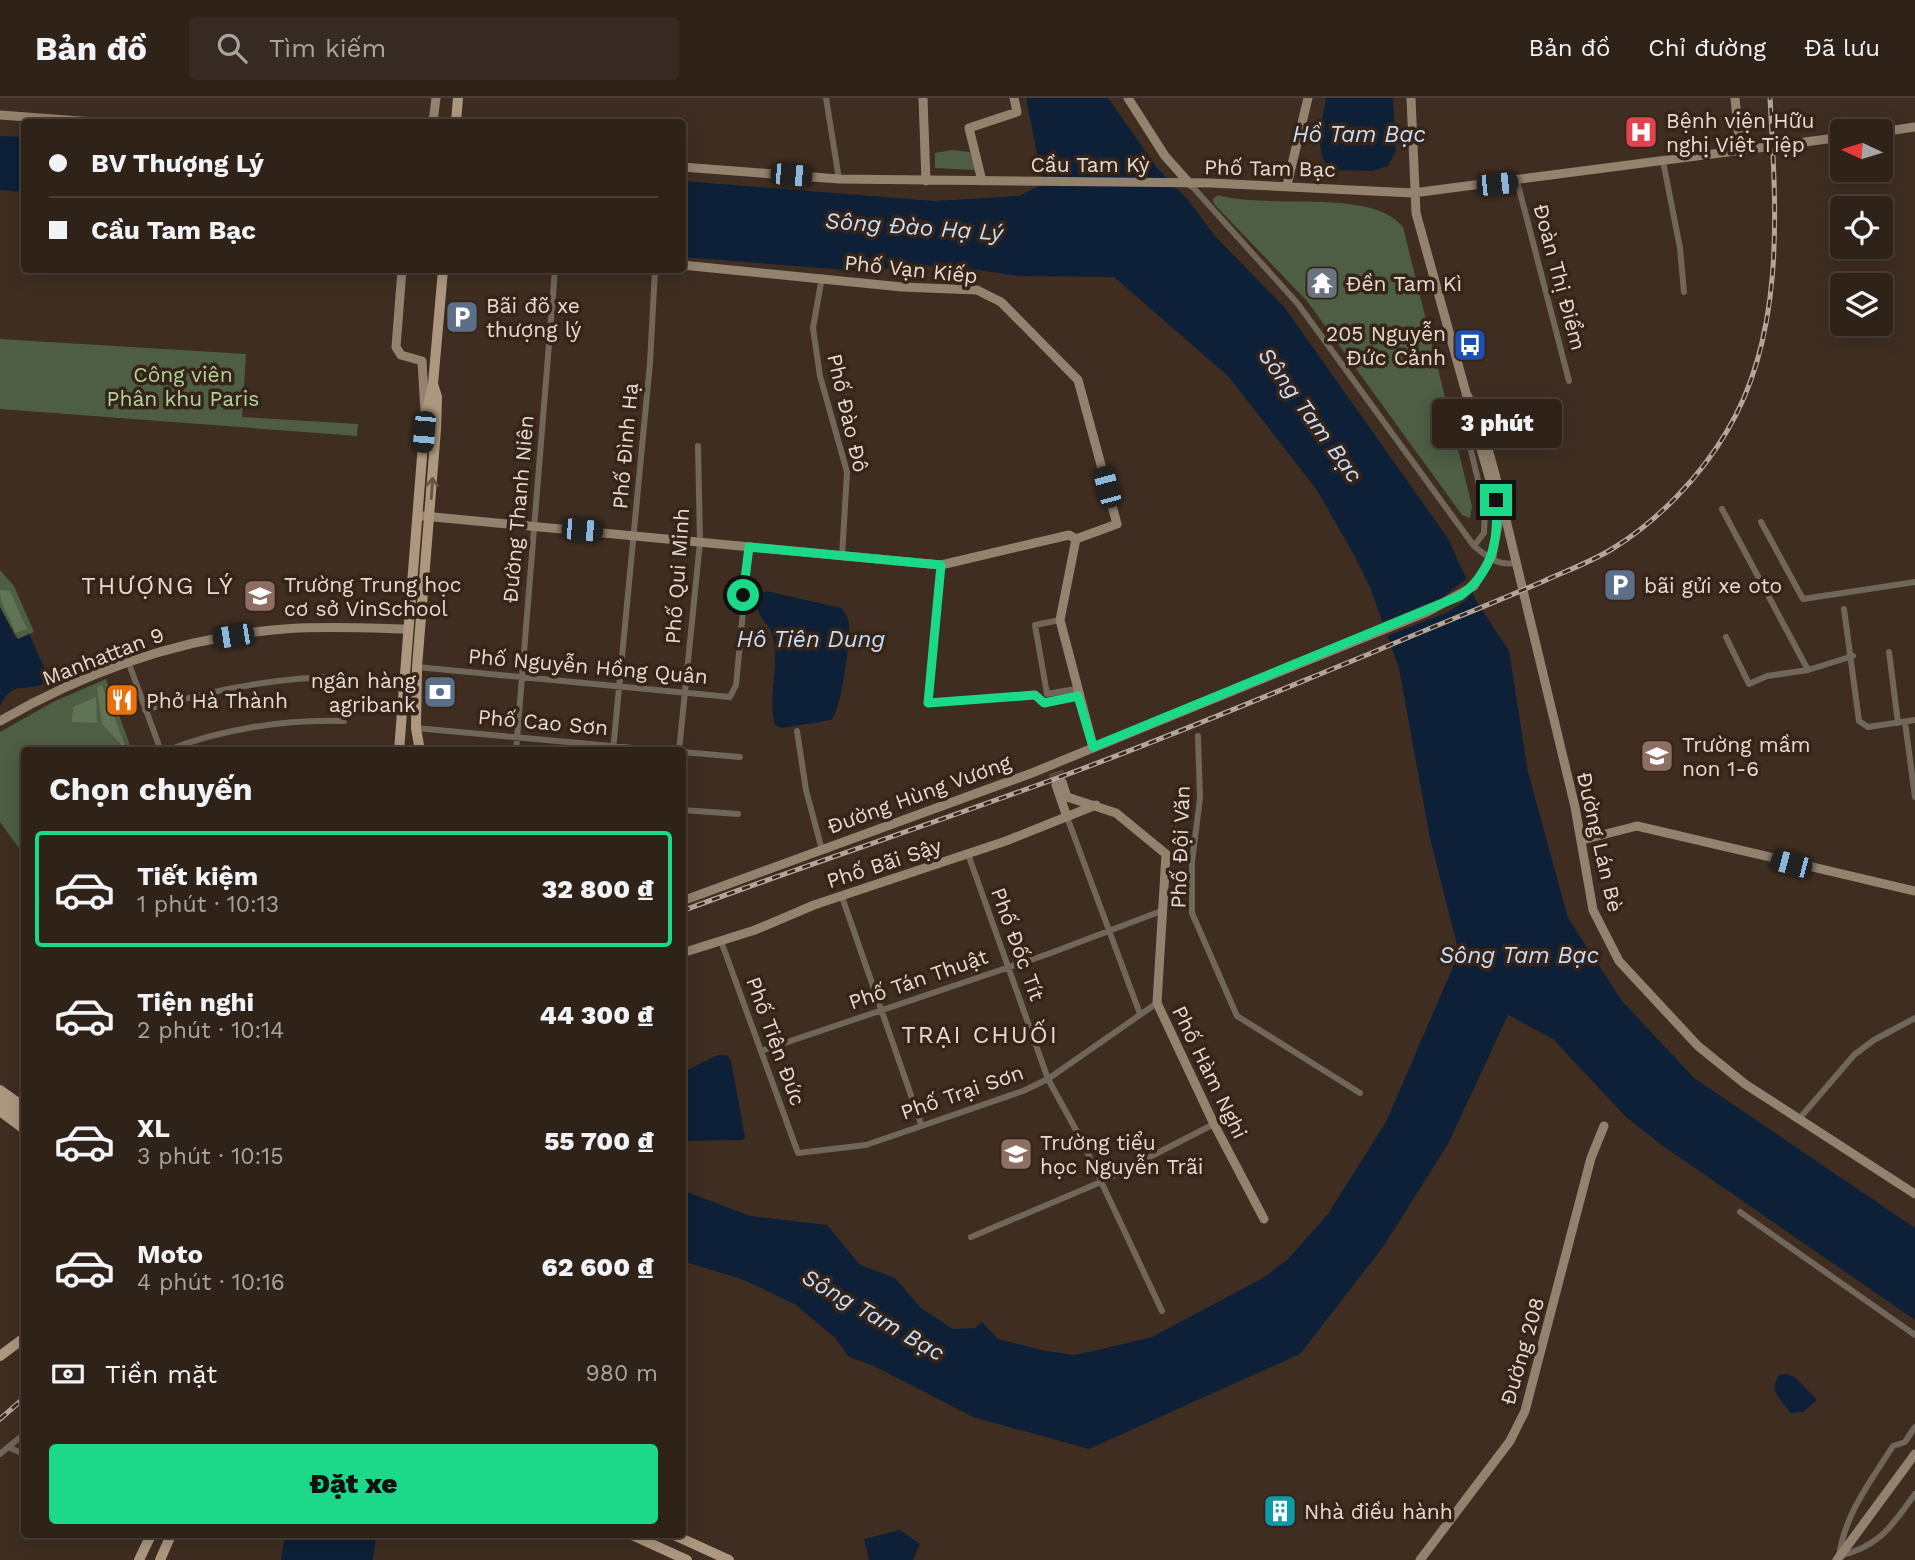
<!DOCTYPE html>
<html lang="vi">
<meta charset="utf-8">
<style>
body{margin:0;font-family:"Work Sans",sans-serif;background:#372a22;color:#f1f3f6;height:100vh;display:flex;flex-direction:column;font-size:26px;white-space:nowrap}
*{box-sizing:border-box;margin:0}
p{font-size:23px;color:#a7a4a2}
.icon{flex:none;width:38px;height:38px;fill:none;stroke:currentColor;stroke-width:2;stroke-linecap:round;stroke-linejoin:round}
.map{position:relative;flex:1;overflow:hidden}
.drawer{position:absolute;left:21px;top:649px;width:665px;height:791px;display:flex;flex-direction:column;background:#2f2219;border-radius:7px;box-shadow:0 4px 18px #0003,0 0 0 2px #4a3f38}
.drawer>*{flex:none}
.top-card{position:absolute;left:21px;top:21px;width:665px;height:154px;border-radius:7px;box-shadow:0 4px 18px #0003,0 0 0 2px #4a3f38;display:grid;align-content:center;height:154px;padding:0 28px;background:#2f2219}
.needle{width:46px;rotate:274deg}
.controls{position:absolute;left:1830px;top:21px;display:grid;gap:14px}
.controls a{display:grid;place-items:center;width:63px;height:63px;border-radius:7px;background:#2f2219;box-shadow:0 4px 18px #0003,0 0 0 2px #4a3f38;font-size:35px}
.end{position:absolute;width:32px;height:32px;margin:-16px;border:9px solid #1bd988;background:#111;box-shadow:0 0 0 4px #111}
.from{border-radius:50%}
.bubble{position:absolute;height:49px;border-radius:7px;background:#2f2219;box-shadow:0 4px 18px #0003,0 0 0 2px #4a3f38;font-size:23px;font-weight:800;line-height:49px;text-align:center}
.car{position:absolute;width:21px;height:42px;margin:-21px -10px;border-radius:9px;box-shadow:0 0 5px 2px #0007;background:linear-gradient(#222 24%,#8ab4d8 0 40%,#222 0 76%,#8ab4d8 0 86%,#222 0)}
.top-card b{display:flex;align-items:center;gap:24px;height:66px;font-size:26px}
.top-card b+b{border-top:2px solid #4a3f38}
.top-card i{width:18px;height:18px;background:#f1f3f6}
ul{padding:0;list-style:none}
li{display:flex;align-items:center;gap:21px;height:116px;margin:0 14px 10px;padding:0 14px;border:4px solid transparent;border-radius:7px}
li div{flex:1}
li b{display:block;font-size:26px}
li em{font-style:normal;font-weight:800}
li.on{border-color:#1bd988}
li>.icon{width:63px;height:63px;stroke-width:1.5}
h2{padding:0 28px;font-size:32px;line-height:84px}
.pay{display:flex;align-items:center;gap:18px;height:77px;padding:0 28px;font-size:26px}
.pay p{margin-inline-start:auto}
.primary-button{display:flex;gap:14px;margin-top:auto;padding:14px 28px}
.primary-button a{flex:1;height:80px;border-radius:7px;background:#1bd988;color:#111;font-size:28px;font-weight:800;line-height:80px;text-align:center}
header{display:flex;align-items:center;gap:42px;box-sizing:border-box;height:98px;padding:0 35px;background:#2f2219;border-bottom:2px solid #4a3f38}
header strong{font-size:33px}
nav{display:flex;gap:38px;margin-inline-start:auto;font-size:24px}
.search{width:490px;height:63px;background:#372a22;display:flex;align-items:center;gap:18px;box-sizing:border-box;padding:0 24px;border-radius:7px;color:#a7a4a2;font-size:26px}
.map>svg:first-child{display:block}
</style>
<header>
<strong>Bản đồ</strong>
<div class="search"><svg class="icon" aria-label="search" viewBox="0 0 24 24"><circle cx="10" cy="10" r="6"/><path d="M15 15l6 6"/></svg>Tìm kiếm</div>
<nav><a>Bản đồ</a><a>Chỉ đường</a><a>Đã lưu</a></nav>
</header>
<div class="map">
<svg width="1915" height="1462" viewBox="0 0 1915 1462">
<rect width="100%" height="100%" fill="#3f2d21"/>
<!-- green -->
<path fill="#4d5e44" d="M 951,52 L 970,54 L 975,72 L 935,70 L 935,55 Z
M 1218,97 C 1269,112 1371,89 1403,129 L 1472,408 L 1470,420 L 1462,417 L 1307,203 L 1214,106 L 1213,101 Z
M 0,241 L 246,256 L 242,319 L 358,326 L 357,338 L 0,311 Z
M 0,472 L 14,488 L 34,534 L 18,541 L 0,509 Z
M 106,581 L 132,653 L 24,653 L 24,757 L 0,724 L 0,634 L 53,604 Z"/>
<!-- forest -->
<path fill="#607355" d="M 0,492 L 10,493 L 27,531 L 15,535 C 11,518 0,509 0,492 Z
M 102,587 L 127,653 L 102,626 L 97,589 Z
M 96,599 L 97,625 L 72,624 L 73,609 Z"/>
<!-- water -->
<path fill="#0d2037" d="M 1026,0 L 1108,0 L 1157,70 L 1188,102 L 1215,138 L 1285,210 L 1449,442 L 1475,501 L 1509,553 L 1528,674 L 1568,820 L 1622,903 L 1694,980 L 1915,1130 L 1915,1222 L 1663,1048 L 1626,1019 L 1553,941 L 1508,917 L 1448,1046 L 1383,1149 L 1300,1256 L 1089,1351 L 973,1319 L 872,1267 L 849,1259 L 835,1240 L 796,1207 L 744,1182 L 683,1163 L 682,1092 L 750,1118 L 827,1127 L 860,1167 L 895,1180 L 921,1210 L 953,1231 L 975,1230 L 982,1224 L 998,1241 L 1046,1253 L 1074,1257 L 1106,1250 L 1152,1239 L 1263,1180 L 1288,1161 L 1328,1116 L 1386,1024 L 1459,855 L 1430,740 L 1399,570 L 1370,489 L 1354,457 L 1317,392 L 1229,279 L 1114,179 L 1018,178 L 959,169 L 905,167 L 870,174 L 683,159 L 683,83 L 934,103 L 1019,98 L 1043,86 Z
M 1326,0 L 1393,0 L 1396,53 L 1388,68 L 1372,73 L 1331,72 C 1312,56 1323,21 1326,0 Z
M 0,38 L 24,39 L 24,94 L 0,92 Z
M 766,493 L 841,510 C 845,515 848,519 849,525 C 851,540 841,614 831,622 L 782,630 L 775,627 C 767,599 780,567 773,539 C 768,519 752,522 760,496 Z
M 0,509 L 15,539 L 18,541 L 29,536 L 48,578 L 46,585 C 24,595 13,581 0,608 Z
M 718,957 L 727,957 L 731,963 L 745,1039 L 742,1042 L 683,1043 L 683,974 Z
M 1787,1276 L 1796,1280 L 1817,1302 L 1803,1314 L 1790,1315 C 1781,1300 1768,1295 1779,1277 Z
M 900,1432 L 920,1446 L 913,1462 L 869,1462 L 864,1441 Z
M 285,1437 L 376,1437 L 373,1462 L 281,1462 Z"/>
<!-- pier -->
<path fill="#3f2d21" d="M 1469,479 L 1475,492 L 1465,503 L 1448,514 L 1385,539 L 1380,525 L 1443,499 Z"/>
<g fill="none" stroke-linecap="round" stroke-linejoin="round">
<!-- secondary-tunnel -->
<path stroke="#58473c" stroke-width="9" stroke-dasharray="9 4.5" stroke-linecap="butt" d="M 1059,673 L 1062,684
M 1053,675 L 1056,687"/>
<!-- street -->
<path stroke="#706659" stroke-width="6" d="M 826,0 L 839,81
M 1663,63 L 1680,150 L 1684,194
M 1517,83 L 1569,283
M 1190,86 L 1298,206 L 1474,448 C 1487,459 1498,468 1515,465
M 822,179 L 813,230 L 820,278 L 847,374 L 842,459
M 1466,299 L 1464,323 L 1485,412 L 1484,435 L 1474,448
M 1722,411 L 1808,572
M 1761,424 L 1803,501 L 1915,484
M 941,467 L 928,605 L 1035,597 L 1044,605 L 1078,598
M 1844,511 L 1859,623 L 1868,629 L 1915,622
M 1060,522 L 1035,527 L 1047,596 L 1076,591
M 1726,539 L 1749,586 L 1767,578 L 1808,572 L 1853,558
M 1889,554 L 1898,625
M 128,563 L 161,653
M 417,569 L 730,599 L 736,587 L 749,449
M 145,612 C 211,592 278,578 347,579
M 1905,624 L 1915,699
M 416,630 L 666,653
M 797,633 L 806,692 L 822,752
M 1198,638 L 1200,700 L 1192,764 L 1192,815 L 1237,918 L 1360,995
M 166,653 C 220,631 286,621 344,623
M 516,653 L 555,172
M 613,653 L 650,265 L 655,172
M 679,653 L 700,444 L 698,348
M 682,654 L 740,659
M 682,712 L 738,716
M 1067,719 L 1140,916
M 968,756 L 1048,981 L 1082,1043 L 1162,1213
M 842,799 L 921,1026
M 721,843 L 798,1055 L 866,1047 L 1023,993 L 1048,981 L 1157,905
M 761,953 L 1048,856 L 1164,812
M 1799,1021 L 1854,957 L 1874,942 L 1915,920
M 1740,1114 L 1915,1237
M 971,1139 L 1101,1084 L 1214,1026
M 1915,1329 L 1905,1344 L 1893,1348 C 1870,1384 1845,1416 1839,1458 C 1879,1449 1892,1428 1915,1396
M 8,1349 L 24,1356
M 0,1356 L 24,1336"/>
<!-- secondary -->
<path stroke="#93826e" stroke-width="9" d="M 923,0 L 926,83
M 1128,0 L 1165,58 L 1190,86
M 1411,0 L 1416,115 L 1468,302
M 1735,0 L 1740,52
M 0,17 L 94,24
M 433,24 L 436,0
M 1881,34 L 1915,29
M 682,69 L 839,81 L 1211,85 L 1413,95 L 1843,39
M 982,83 L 969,30 L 1017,14 L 1014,0
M 1287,87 L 1308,0
M 682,167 L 902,189 L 977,192 L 1001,204 L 1078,282 L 1117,426 L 1076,441 L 1060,522 L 1093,648
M 402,172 L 396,249 L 401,257 L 422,263 L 425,314
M 1467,297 L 1482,329 L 1496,380 L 1575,709 L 1593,812 L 1619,863 L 1698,948 L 1745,986 L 1915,1096
M 423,418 L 941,467 L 1069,437 L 1076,441
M 0,623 C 87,573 183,539 284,531 C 325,528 366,530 407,531
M 1062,684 L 1067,699 L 1116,715 L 1166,756 L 1157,905 L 1214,1026 L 1264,1121
M 1056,687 L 1067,719
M 1582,742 L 1637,728 L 1915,793
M 682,803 L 1032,675 L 1166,620
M 682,855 L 755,832 L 814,807 L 1006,743 L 1096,707
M 1420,1462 L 1510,1343 L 1525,1313 L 1591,1060 L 1604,1028
M 1837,1462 L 1915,1356"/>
<!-- primary -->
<path stroke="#ad987f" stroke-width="10" d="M 456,24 L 458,0
M 399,653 L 425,320 L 433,287
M 420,653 L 416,630 L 417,569 L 436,331 L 437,299 L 433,286 L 443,172
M 0,992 L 24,1009
M 0,1002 L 24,1019
M 0,1013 L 24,1031
M 0,1258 L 24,1240
M 632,1437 L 687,1462
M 674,1437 L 729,1462
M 139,1462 L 151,1437
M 160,1462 L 171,1437"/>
<defs>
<path id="rail" d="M 682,813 C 808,766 935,725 1060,679 C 1164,641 1266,598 1369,556 C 1427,531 1486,508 1544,483 C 1566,473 1591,464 1612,451 C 1658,423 1700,379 1727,333 C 1786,235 1776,109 1770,0
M 0,1321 L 24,1300"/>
</defs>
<!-- rail casing -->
<use href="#rail" stroke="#b3a59c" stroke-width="5"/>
<!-- rail -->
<use href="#rail" stroke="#352417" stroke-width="2.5" stroke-dasharray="8" stroke-linecap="butt"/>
<!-- secondary-bridge -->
<path stroke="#93826e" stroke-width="9" d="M 1166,620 L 1427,514 L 1474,488 L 1492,458 L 1498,426 L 1496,403 L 1475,330"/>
</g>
<!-- one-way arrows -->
<defs><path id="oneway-shaft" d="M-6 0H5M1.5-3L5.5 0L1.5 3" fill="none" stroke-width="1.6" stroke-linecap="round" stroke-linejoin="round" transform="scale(1.75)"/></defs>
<use stroke="#655241" href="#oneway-shaft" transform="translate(432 390) rotate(-86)"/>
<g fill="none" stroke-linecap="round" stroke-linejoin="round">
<!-- route -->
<path stroke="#1bd988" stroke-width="9" d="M 743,497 L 749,449 L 941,467 L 928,605 L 1035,597 L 1044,605 L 1078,598 L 1093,649 L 1460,498 C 1493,474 1499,441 1496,402"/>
</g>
<!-- icons -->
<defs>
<symbol id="hospital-square" viewBox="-11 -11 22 22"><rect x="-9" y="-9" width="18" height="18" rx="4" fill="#e0444e" stroke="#352417"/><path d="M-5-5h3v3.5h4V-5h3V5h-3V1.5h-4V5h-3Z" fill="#fff"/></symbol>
<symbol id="temple-square" viewBox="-11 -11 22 22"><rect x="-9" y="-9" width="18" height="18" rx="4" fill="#6b7280" stroke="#352417"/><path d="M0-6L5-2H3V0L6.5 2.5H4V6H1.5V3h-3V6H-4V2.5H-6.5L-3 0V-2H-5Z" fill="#fff"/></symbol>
<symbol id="parking-square" viewBox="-11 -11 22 22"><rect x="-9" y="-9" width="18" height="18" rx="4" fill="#5c6f8a" stroke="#352417"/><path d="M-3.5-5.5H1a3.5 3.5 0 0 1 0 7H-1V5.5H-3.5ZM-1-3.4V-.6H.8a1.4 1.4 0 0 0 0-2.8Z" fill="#fff"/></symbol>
<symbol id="bus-square" viewBox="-11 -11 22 22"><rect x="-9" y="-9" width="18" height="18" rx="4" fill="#1a4fb4" stroke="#352417"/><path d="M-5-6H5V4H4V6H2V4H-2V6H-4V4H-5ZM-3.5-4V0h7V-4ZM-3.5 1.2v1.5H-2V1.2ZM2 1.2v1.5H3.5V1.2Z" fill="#fff"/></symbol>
<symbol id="school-square" viewBox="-11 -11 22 22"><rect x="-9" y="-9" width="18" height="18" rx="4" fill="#8d6e63" stroke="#352417"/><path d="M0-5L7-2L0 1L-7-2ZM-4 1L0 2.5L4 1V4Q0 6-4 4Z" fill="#fff"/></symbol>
<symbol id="bank-square" viewBox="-11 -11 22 22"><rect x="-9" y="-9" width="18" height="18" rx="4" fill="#5c6f8a" stroke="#352417"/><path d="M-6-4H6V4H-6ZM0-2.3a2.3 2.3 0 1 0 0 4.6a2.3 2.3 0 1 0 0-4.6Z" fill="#fff"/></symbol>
<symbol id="restaurant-square" viewBox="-11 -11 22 22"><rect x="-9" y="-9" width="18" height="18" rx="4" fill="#e8710a" stroke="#352417"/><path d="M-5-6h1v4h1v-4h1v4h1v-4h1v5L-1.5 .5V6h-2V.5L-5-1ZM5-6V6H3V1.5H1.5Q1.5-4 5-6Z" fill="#fff"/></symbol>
<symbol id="building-square" viewBox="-11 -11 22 22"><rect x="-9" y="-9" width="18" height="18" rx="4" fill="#0f9aa8" stroke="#352417"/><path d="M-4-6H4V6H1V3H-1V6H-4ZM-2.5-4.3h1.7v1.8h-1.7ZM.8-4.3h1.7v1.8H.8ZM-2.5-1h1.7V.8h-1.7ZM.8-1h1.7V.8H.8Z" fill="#fff"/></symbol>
</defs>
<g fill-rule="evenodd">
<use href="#hospital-square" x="1622" y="15" width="38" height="38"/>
<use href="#temple-square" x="1303" y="166" width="38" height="38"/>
<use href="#parking-square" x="443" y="200" width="38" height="38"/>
<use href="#bus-square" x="1451" y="228" width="38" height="38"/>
<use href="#parking-square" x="1601" y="468" width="38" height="38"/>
<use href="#school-square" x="241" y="479" width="38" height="38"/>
<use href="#bank-square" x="421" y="575" width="38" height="38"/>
<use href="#restaurant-square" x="103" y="583" width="38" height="38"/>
<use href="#school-square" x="1638" y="639" width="38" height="38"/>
<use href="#school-square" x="997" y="1037" width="38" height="38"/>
<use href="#building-square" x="1261" y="1394" width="38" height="38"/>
</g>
<g text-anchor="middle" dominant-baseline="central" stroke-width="7" stroke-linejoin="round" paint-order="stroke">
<!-- poi labels -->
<g font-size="21" fill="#e6dad2" stroke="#352417" text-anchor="start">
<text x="1666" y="22">Bệnh viện Hữu<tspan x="1666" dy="24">nghị Việt Tiệp</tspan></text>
<text x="1346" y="185">Đền Tam Kì</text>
<text x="486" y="207">Bãi đõ xe<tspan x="486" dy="24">thượng lý</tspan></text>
<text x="1446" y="235" text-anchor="end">205 Nguyễn<tspan x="1446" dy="24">Đức Cảnh</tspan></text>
<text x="284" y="486">Trường Trung học<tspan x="284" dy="24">cơ sở VinSchool</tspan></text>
<text x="1644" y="487">bãi gửi xe oto</text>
<text x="416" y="582" text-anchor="end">ngân hàng<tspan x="416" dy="24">agribank</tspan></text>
<text x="146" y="602">Phở Hà Thành</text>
<text x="1682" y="646">Trường mầm<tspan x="1682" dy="24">non 1-6</tspan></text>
<text x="1040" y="1044">Trường tiểu<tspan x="1040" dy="24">học Nguyễn Trãi</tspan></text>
<text x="1304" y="1413">Nhà điều hành</text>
</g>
<!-- street labels -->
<g font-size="21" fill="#e6dad2" stroke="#352417">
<text x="1090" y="66">Cầu Tam Kỳ</text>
<text transform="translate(1270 70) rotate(1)">Phố Tam Bạc</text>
<text transform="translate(911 171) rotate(6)">Phố Vạn Kiếp</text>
<text transform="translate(1560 179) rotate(75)">Đoàn Thị Điểm</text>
<text transform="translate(848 315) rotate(77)">Phố Đào Đô</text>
<text transform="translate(625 348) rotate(-85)">Phố Đình Hạ</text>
<text transform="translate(518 411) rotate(-85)">Đường Thanh Niên</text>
<text transform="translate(677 478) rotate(-86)">Phố Qui Minh</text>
<text transform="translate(103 558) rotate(-21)">Manhattan 9</text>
<text transform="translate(588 568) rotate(5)">Phố Nguyễn Hồng Quân</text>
<text transform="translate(543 624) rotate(5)">Phố Cao Sơn</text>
<text transform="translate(919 696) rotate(-20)">Đường Hùng Vương</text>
<text transform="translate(1600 744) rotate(77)">Đường Lán Bè</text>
<text transform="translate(1180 749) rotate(-88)">Phố Đội Văn</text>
<text transform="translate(884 765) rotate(-18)">Phố Bãi Sậy</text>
<text transform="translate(1018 846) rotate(70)">Phố Đốc Tít</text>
<text transform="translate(918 881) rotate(-19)">Phố Tán Thuật</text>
<text transform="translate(776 943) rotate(70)">Phố Tiên Đức</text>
<text transform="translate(1210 974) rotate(64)">Phố Hàm Nghi</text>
<text transform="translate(962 994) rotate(-19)">Phố Trại Sơn</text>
<text transform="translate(1522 1253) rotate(-74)">Đường 208</text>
</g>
<!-- park labels -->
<g font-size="21" fill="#b1d39d" stroke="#352417">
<text x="183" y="276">Công viên<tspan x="183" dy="24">Phân khu Paris</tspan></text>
</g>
<!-- water labels -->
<g font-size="23" font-style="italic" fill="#c7defd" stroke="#352417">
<text x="1359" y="36">Hồ Tam Bạc</text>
<text transform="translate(914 129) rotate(4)">Sông Đào Hạ Lý</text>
<text transform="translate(1310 317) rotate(54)">Sông Tam Bạc</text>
<text x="811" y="541">Hô Tiên Dung</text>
<text x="1519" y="857">Sông Tam Bạc</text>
<text transform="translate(873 1217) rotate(30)">Sông Tam Bạc</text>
</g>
<!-- quarter labels -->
<g font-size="24" letter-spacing="2" fill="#e6dad2" stroke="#352417">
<text x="158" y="488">THƯỢNG LÝ</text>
<text x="980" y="937">TRẠI CHUỐI</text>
</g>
</g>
</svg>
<div class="controls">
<a><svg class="needle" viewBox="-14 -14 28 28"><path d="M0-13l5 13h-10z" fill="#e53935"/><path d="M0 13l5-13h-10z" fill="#a7a4a2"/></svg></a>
<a><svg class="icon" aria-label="locate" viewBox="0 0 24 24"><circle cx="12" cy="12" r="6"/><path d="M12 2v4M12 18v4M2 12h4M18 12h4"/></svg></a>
<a><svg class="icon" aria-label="layers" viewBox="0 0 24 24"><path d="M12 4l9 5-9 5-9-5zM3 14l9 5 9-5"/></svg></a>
</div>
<i class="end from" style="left:743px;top:497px"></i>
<i class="end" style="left:1496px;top:402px"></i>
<div class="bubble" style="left:1432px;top:301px;width:130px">3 phút</div>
<i class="car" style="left:791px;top:77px;rotate:95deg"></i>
<i class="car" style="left:1497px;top:86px;rotate:84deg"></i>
<i class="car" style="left:424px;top:334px;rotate:185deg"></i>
<i class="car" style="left:1107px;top:389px;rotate:345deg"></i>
<i class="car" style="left:582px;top:432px;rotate:95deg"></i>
<i class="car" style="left:233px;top:538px;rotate:261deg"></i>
<i class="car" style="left:1791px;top:766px;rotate:285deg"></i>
<div class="top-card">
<b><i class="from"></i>BV Thượng Lý</b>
<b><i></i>Cầu Tam Bạc</b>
</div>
<section class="drawer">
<h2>Chọn chuyến</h2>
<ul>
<li class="on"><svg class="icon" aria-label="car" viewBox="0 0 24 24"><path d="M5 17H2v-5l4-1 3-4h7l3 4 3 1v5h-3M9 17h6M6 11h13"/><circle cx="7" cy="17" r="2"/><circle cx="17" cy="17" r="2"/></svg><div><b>Tiết kiệm</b><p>1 phút · 10:13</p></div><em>32 800 ₫</em></li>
<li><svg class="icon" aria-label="car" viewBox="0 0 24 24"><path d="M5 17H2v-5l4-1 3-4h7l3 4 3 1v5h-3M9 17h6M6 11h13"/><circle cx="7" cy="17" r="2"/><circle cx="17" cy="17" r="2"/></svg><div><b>Tiện nghi</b><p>2 phút · 10:14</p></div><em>44 300 ₫</em></li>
<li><svg class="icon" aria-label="car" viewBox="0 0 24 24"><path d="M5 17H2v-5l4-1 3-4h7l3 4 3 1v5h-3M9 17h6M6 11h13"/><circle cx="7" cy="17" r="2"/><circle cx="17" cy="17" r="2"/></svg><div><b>XL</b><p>3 phút · 10:15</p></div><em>55 700 ₫</em></li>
<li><svg class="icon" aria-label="car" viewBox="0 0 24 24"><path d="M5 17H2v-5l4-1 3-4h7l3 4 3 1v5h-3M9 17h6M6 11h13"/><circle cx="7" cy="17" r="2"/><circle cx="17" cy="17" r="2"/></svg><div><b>Moto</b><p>4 phút · 10:16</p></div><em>62 600 ₫</em></li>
</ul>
<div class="pay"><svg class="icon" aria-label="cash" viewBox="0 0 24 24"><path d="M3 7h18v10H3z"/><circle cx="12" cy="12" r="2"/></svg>Tiền mặt<p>980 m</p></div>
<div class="primary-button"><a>Đặt xe</a></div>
</section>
</div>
